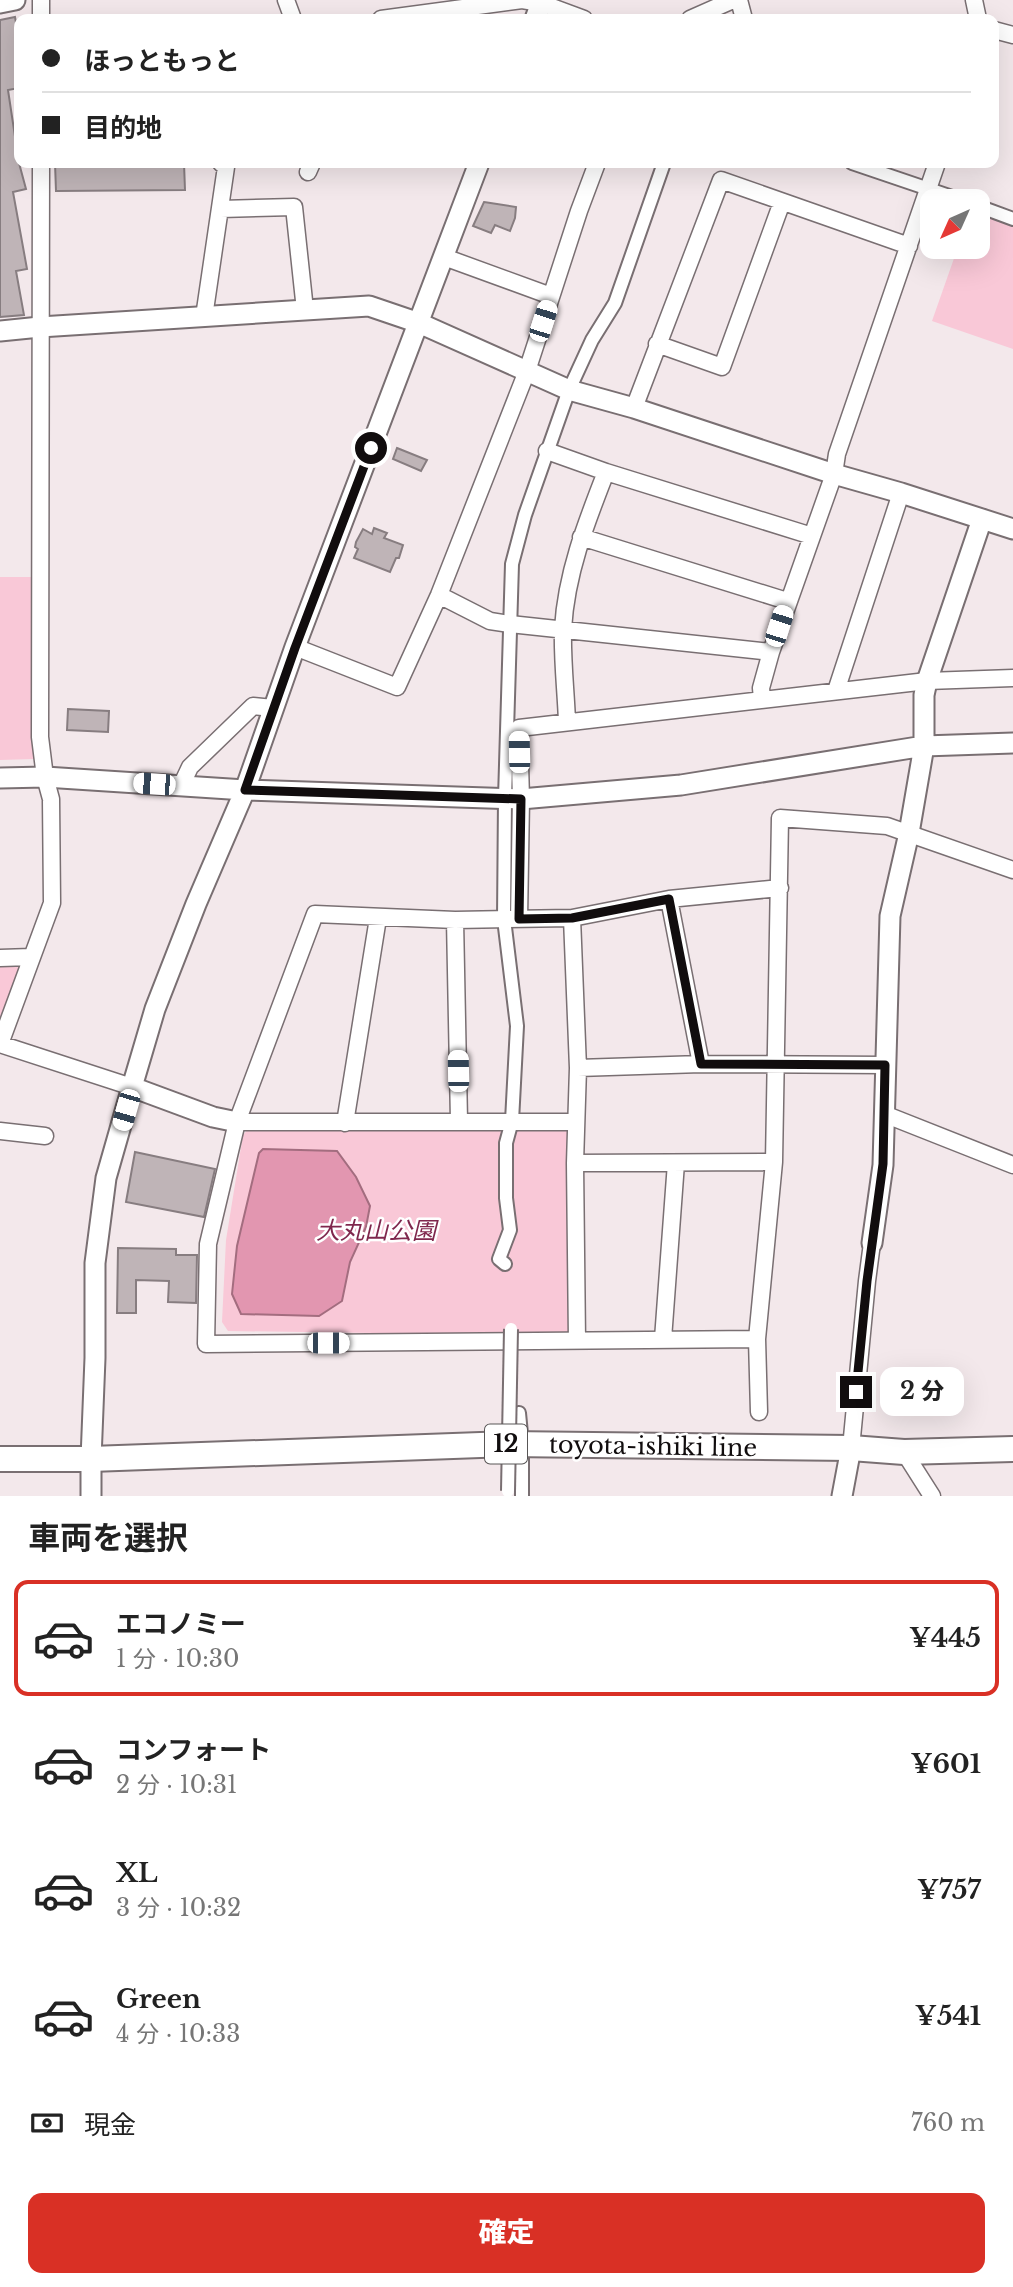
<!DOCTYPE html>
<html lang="ja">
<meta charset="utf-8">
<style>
body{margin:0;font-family:"Libre Baskerville","Noto Sans JP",serif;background:#f2f2f2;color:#222;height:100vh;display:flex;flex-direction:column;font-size:26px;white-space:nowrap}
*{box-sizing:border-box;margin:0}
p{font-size:23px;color:#767676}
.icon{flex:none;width:38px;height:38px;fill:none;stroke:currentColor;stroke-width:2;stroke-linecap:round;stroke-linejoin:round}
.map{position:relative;height:1496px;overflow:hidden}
.details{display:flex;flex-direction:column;background:#fff;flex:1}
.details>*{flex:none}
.banner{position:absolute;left:14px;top:14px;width:985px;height:154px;border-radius:14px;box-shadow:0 7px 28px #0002;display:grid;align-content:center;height:154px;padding:0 28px;background:#fff}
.needle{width:46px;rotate:225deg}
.tools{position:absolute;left:920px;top:189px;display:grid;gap:14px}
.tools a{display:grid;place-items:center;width:70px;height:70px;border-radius:14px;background:#fff;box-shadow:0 7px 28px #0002;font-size:35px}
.end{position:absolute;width:32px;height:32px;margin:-16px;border:9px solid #110d0e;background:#fff;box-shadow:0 0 0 4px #fff}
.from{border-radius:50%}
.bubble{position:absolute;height:49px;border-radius:14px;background:#fff;box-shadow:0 7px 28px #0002;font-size:23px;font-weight:800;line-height:49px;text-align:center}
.car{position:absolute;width:21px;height:42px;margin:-21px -10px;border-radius:9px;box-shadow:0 0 5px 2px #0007;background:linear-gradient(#fff 24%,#345 0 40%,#fff 0 76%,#345 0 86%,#fff 0)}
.banner b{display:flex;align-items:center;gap:24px;height:66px;font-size:26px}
.banner b+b{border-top:2px solid #e0e0e0}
.banner i{width:18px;height:18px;background:#222}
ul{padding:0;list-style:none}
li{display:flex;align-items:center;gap:21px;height:116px;margin:0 14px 10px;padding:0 14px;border:4px solid transparent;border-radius:14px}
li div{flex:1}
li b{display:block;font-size:26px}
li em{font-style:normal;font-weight:800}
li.selected{border-color:#d93025}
li>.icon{width:63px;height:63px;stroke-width:1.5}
h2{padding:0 28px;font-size:32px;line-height:84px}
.pay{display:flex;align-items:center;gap:18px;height:77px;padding:0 28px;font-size:26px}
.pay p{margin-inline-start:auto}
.primary-button{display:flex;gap:14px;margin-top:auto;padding:14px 28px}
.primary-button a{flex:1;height:80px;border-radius:14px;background:#d93025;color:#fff;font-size:28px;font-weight:800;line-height:80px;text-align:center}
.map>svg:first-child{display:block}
</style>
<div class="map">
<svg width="1013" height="1496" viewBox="0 0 1013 1496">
<rect width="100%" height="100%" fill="#f3e8eb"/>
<!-- green -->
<path fill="#f9c8d7" d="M 978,214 L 1013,226 L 1013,349 L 932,321 L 958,247 L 978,247 Z
M 0,577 L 34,577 L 34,759 L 0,760 Z
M 0,962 L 24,962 L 0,1030 Z
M 250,1127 L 566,1128 L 569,1131 L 570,1330 L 565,1334 L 514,1335 L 228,1331 L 222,1322 L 226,1240 L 243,1135 Z"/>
<!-- water -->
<path fill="#e296b0" stroke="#a36d7f" stroke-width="2" d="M 263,1149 L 337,1151 L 356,1177 L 370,1206 L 366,1227 L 350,1262 L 342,1301 L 319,1316 L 241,1314 L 232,1294 L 237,1246 L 259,1153 Z"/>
<!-- building -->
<path fill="#bfb4b7" stroke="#877d80" stroke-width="2" d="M 15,17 L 19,40 L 19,88 L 8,90 L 19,163 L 26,189 L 13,192 L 27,269 L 16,271 L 24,315 L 0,317 L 0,20 Z
M 55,163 L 184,163 L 185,190 L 56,191 Z
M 484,202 L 516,207 L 515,218 L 510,231 L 495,225 L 491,233 L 473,226 Z
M 397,448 L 427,460 L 421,471 L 393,459 Z
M 374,528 L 387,533 L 384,538 L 403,545 L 399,558 L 396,558 L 390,572 L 354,558 L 358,549 L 355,547 L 356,542 L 363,529 L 372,534 Z
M 68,709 L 109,711 L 108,732 L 67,730 Z
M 135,1152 L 215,1169 L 204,1217 L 126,1202 Z
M 118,1248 L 176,1249 L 176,1255 L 197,1255 L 196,1303 L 168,1302 L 169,1281 L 136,1280 L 136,1313 L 117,1313 Z"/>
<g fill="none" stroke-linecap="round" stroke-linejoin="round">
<defs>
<path id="pedestrian" d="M 852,163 L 964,201
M 978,206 L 1013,219
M 505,1264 L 499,1259 L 510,1230 L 506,1198 L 506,1143 L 512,1121 L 517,1026 L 504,919 L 505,798 L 512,564 L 525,515 L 569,390 L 592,340 L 615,303 L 664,163
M 519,1413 L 522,1444 L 522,1496"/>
<path id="minor" d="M 286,0 L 293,19
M 739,0 L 744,19
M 974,0 L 978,19
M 41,19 L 41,0
M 381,19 L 522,0 L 541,3 L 584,19
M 690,19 L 733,0
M 994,30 L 1013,35
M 308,172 L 312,163
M 221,209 L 294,207 L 305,310
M 444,257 L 551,296
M 204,317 L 226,167 L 221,163
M 657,344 L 722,367 L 782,202
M 634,408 L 721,180 L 909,246
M 547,451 L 606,472 L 812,536
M 581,537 L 787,601
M 439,595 L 490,621 L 510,624 L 771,652
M 295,647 L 397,687 L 439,595 L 527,371 L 579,211 L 597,163
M 836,691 L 901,493
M 762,699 L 761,688 L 771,652 L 834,474 L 837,454 L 937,163
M 567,722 C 566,692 562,660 563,629 C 566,574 586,523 606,472
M 181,786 L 190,767 L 253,706 L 273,708
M 669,899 L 701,1064
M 572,918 L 578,1068 L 575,1163 L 577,1341
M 519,919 L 521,799 L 519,728 L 927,681 L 1013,678
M 455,920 L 459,1121
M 0,958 L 31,957
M 0,1044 L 52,903 L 51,799 L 45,777 L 40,737 L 41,163
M 0,1044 L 132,1087
M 578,1068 L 701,1064 L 885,1065
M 884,1114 L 1013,1165
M 237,1122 L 576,1122
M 345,1123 L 378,918
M 0,1131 L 45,1136
M 575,1163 L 774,1162
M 663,1339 L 676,1163
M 757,1339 L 206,1344 L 208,1244 L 237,1122 L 315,914 L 455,920 L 572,918 L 669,899 L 780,888
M 759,1412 L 757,1339 L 774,1162 L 780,818 L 887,826 L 1013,870
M 851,1448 L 867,1281 L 872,1243
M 904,1452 L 932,1496"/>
<path id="tertiary" d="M 0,3 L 15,0
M 535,19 L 542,0
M 0,331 L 40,327 L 369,306 L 419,323 L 569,390 L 634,408 L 834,474 L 901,493 L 1013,529
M 0,778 L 45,777 L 245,790 L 521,799 L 681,785 L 924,746 L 1013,743
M 132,1087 L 213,1117 L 237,1122
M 872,1243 L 883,1165 L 890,916 L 909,833 L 924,746 L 924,695 L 927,681 L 982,519
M 91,1496 L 91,1459 L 95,1358 L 95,1263 L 106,1178 L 132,1087 L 155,1009 L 196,904 L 245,790 L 295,647 L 479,163
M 842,1496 L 851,1448"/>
<path id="primary" d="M 0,1459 L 91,1459 L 508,1444 L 851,1448 L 904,1452 L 1013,1449"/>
</defs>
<!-- pedestrian casing -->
<use href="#pedestrian" stroke="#796f72" stroke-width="16"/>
<!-- minor casing -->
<use href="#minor" stroke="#796f72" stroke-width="19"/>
<!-- tertiary casing -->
<use href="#tertiary" stroke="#796f72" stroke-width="23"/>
<!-- primary casing -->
<use href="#primary" stroke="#796f72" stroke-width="28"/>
<!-- pedestrian -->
<use href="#pedestrian" stroke="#fff" stroke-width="12"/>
<!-- minor -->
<use href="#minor" stroke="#fff" stroke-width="16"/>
<!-- tertiary -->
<use href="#tertiary" stroke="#fff" stroke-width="19"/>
<!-- primary -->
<use href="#primary" stroke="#fff" stroke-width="24"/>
<defs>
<path id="pedestrian-bridge" d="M 508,1491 L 511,1329"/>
</defs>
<!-- pedestrian-bridge casing -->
<use href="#pedestrian-bridge" stroke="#796f72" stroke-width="16" stroke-linecap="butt"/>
<!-- pedestrian-bridge -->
<use href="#pedestrian-bridge" stroke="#fff" stroke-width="12"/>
</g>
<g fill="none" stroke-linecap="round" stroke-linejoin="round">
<!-- route -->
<path stroke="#110d0e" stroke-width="9" d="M 371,448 L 295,648 L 245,790 L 521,799 L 519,919 L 572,918 L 669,899 L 701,1064 L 885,1065 L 883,1164 L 867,1281 L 856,1392"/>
</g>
<g text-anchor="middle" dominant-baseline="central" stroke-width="5" stroke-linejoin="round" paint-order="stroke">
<!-- shield labels -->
<rect fill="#fff" stroke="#585656" stroke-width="2" x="485" y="1424.5" width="42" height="39" rx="5"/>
<g font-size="23" font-weight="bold" fill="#110d0e">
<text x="506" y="1444">12</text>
</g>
<!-- park labels -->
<g font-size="24" font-style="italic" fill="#7f274d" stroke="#fff">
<text x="376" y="1230">大丸山公園</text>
</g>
<!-- street labels -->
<g font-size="24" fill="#110d0e" stroke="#fff">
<text transform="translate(653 1446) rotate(1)">toyota-ishiki line</text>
</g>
</g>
</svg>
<div class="tools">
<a><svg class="needle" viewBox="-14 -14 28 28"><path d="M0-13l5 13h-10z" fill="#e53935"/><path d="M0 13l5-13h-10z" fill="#767676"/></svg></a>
</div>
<i class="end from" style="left:371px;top:448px"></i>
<i class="end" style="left:856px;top:1392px"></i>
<div class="bubble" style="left:880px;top:1367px;width:84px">2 分</div>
<i class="car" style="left:543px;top:321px;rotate:18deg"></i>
<i class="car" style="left:779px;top:626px;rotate:18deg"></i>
<i class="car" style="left:519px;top:752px;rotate:359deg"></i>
<i class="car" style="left:154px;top:784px;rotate:274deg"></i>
<i class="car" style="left:458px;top:1071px;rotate:359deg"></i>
<i class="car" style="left:126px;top:1110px;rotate:196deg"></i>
<i class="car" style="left:328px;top:1343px;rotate:90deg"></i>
<div class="banner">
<b><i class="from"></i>ほっともっと</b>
<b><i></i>目的地</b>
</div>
</div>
<section class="details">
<h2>車両を選択</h2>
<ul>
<li class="selected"><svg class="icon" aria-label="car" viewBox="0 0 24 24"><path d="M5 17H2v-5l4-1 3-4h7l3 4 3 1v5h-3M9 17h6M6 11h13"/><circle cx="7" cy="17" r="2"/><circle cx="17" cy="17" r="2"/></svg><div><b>エコノミー</b><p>1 分 · 10:30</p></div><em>¥445</em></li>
<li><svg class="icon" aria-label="car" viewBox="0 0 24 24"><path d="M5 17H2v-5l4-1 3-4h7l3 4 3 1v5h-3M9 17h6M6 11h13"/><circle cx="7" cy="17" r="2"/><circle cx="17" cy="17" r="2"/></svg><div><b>コンフォート</b><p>2 分 · 10:31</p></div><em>¥601</em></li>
<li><svg class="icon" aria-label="car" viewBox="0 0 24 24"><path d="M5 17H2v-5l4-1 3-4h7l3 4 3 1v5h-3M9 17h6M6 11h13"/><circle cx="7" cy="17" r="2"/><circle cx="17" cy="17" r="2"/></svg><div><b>XL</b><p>3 分 · 10:32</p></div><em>¥757</em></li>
<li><svg class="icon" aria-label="car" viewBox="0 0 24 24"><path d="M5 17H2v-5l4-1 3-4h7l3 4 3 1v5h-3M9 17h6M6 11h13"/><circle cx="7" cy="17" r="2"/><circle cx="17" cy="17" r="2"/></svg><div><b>Green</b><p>4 分 · 10:33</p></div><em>¥541</em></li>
</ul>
<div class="pay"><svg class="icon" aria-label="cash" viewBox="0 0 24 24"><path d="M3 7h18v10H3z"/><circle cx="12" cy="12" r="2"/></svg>現金<p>760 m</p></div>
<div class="primary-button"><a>確定</a></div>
</section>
